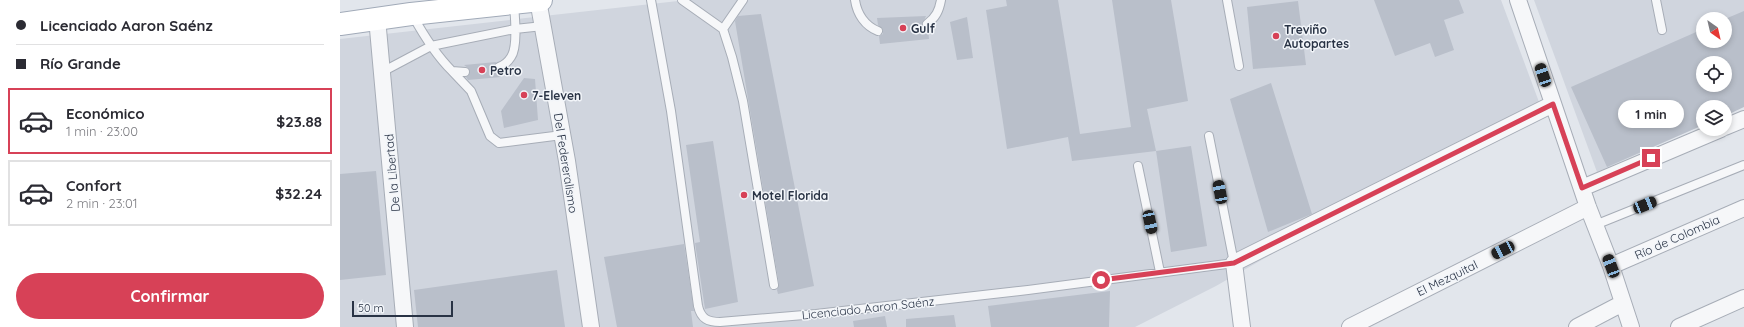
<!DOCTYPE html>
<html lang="es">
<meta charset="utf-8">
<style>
body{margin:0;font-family:Quicksand,sans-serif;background:#f7f7f7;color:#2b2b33;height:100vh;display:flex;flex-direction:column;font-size:15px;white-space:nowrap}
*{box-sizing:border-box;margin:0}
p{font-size:13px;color:#7c7c81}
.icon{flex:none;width:22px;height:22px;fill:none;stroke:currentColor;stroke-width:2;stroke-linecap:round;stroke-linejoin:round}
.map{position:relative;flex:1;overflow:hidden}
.details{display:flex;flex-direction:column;background:#fff;width:340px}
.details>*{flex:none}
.hud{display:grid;align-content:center;height:88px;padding:0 16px;background:#fff}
.needle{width:26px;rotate:146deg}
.fabs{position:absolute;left:1356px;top:12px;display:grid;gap:8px}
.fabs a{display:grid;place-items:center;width:36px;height:36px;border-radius:50%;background:#fff;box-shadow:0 2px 6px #0003;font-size:20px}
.scale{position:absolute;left:12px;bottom:10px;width:101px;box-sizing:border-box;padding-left:4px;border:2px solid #293345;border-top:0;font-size:11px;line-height:14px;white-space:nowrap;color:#293345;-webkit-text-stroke:3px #f2f5f9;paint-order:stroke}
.end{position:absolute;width:18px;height:18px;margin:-9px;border:5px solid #d74157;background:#fff;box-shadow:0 0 0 2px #fff}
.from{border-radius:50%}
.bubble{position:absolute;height:28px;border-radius:14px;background:#fff;box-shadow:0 2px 6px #0003;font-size:13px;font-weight:700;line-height:28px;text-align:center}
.car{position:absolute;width:12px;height:24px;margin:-12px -6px;border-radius:5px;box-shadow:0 0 3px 1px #0007;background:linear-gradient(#222 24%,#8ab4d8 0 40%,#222 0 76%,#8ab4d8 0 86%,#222 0)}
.hud b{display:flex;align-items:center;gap:14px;height:38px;font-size:15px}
.hud b+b{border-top:1px solid #e1e1e2}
.hud i{width:10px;height:10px;background:#2b2b33}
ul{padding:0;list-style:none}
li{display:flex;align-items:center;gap:12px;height:66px;margin:0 8px 6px;padding:0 8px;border:2px solid #e1e1e2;border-radius:0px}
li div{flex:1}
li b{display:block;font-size:15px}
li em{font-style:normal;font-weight:700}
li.active{border-color:#d74157}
li>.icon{width:36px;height:36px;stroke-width:1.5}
.primary-button{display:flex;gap:8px;margin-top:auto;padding:8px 16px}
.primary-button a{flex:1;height:46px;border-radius:24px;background:#d74157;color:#fff;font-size:16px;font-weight:700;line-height:46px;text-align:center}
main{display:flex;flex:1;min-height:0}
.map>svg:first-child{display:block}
</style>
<main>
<section class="details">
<div class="hud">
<b><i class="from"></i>Licenciado Aaron Saénz</b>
<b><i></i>Río Grande</b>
</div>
<ul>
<li class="active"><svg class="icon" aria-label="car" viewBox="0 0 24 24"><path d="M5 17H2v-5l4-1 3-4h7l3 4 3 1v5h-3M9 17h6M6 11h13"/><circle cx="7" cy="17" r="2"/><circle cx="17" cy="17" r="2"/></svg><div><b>Económico</b><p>1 min · 23:00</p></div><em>$23.88</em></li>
<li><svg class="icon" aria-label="car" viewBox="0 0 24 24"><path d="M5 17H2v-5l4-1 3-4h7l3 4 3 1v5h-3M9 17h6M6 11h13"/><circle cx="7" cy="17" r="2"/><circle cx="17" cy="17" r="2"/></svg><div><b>Confort</b><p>2 min · 23:01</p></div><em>$32.24</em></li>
</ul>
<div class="primary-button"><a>Confirmar</a></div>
</section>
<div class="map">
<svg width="1404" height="327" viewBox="0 0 1404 327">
<rect width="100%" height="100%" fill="#e2e6ec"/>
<!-- built -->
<path fill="#d0d5de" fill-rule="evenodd" d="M 347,0 L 1161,0 L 1199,102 L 876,286 L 795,327 L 0,327 L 0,39 Z
M 1194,0 L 1404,0 L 1404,107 L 1363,107 L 1363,125 L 1257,172 ZM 1363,19 L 1385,19 L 1385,41 L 1363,41 ZM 1363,63 L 1385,63 L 1385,85 L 1363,85 Z"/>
<!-- building -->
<path fill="#b9bfca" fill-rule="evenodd" d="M 666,0 L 718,0 L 740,134 L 791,127 L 772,0 L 831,0 L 848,101 L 807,109 L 816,151 L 732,161 L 728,137 L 667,149 L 646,10 L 667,6 Z
M 1034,0 L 1119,0 L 1124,13 L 1104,20 L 1114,50 L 1095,57 L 1090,43 L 1055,56 Z
M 958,1 L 966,65 L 913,69 L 907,7 Z
M 1404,11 L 1404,107 L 1385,116 L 1385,107 L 1363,107 L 1363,125 L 1267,167 L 1231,87 L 1363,29 L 1363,41 L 1385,41 L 1385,19 ZM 1363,63 L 1385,63 L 1385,85 L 1363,85 Z
M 421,14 L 474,286 L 438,294 L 437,290 L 439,284 L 395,21 L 398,16 Z
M 586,16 L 582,25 L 583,28 L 588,29 L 589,39 L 540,44 L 539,36 L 543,34 L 543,30 L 538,25 L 537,18 Z
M 627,17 L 633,58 L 617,60 L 610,22 Z
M 156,62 L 154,69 L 156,72 L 160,72 L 161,77 L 128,80 L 126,77 L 129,75 L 130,72 L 128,68 L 124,65 Z
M 184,78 L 195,79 L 198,120 L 164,128 L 161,111 Z
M 931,83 L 972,214 L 928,232 L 890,99 Z
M 373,141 L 398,302 L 365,309 L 355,243 L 360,242 L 346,145 Z
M 851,146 L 867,246 L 831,252 L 816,151 Z
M 36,171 L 46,275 L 0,280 L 0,174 Z
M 344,244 L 354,311 L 351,311 L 353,327 L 277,327 L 264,257 Z
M 217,270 L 225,327 L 78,327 L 74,290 Z
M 770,291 L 769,327 L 651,327 L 648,306 Z
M 614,315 L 616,327 L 566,327 L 566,319 Z
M 545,316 L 547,327 L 514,327 L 513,321 Z"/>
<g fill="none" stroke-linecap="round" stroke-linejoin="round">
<defs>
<path id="service" d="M 311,0 L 331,111 L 358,306 C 361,319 368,322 380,322 L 476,314 L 688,290 L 894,263 L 869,136
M 342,0 L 383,29 L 392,57 L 403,101 L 434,285
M 515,0 C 517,14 525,26 538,31
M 887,0 L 899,66
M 1316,0 L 1322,30
M 73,16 C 84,36 96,55 112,71 L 125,72
M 587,24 C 596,17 599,11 601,0
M 383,29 L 403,0
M 159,67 C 164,65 168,62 171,57 C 178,47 175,17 174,5
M 112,71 L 131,91 L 150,136 L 159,143 L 222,135
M 42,72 L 91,46 L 175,29 L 203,26
M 798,166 L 820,272
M 1255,225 L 1404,165"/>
<path id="minor" d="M 198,0 L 227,161 L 251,327
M 1178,0 L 1248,207 L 1271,266 L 1291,327
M 37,18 L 65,327
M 1385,127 L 1404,119
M 1242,188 L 1381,129
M 1271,266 L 1404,208
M 902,327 L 894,263 L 1213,104
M 1010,327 L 1248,207
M 1237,327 L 1283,303
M 1339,327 L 1404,298"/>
<path id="primary" d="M 0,24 L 71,14 L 201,0"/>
</defs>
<!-- service casing -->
<use href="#service" stroke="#a7adb7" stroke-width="10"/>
<!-- minor casing -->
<use href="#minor" stroke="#a7adb7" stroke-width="18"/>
<!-- primary casing -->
<use href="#primary" stroke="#a1aab8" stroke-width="24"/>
<!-- service -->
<use href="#service" stroke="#f6f7f9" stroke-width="8"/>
<!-- minor -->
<use href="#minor" stroke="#f6f7f9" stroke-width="16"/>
<!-- primary -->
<use href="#primary" stroke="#fff" stroke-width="22"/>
</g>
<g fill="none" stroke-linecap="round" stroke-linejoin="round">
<!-- route -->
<path stroke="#d74157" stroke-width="5" d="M 761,280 L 894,263 L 1213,104 L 1242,188 L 1311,158"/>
</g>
<!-- markers -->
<g fill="#d74157" stroke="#f2f5f9" stroke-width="1.5">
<circle cx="563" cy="28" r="4"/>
<circle cx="936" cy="36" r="4"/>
<circle cx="142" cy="70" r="4"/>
<circle cx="184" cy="95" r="4"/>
<circle cx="404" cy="195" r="4"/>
</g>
<g text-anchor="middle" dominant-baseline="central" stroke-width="3" stroke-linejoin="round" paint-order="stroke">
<!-- poi labels -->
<g font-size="12" font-weight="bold" fill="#293345" stroke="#f2f5f9" text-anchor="start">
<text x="571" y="28">Gulf</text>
<text x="944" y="29">Treviño<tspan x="944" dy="14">Autopartes</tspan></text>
<text x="150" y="70">Petro</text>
<text x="192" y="95">7-Eleven</text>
<text x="412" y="195">Motel Florida</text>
</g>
<!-- street labels -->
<g font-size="12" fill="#293345" stroke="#f2f5f9">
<text transform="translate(226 163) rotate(81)">Del Federeralismo</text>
<text transform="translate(52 173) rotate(-95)">De la Libertad</text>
<text transform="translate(1337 237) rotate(-24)">Río de Colombia</text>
<text transform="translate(1107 278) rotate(-26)">El Mezquital</text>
<text transform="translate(528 308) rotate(-6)">Licenciado Aaron Saénz</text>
</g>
</g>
</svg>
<div class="fabs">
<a><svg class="needle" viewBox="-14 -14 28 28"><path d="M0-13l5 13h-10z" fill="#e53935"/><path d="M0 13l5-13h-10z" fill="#7c7c81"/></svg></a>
<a><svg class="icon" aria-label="locate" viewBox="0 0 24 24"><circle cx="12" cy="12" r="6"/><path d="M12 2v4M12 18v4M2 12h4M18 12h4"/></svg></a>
<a><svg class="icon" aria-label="layers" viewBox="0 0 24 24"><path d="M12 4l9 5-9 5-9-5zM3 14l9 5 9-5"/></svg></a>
</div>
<div class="scale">50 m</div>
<i class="end from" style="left:761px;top:280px"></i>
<i class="end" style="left:1311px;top:158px"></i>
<div class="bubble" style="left:1278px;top:100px;width:66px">1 min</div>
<i class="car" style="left:1203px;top:75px;rotate:341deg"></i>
<i class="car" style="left:880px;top:192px;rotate:349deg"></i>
<i class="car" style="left:1305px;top:205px;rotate:68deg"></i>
<i class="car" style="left:810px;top:222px;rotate:168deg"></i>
<i class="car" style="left:1163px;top:250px;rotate:244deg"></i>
<i class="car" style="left:1271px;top:266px;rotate:339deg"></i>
</div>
</main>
